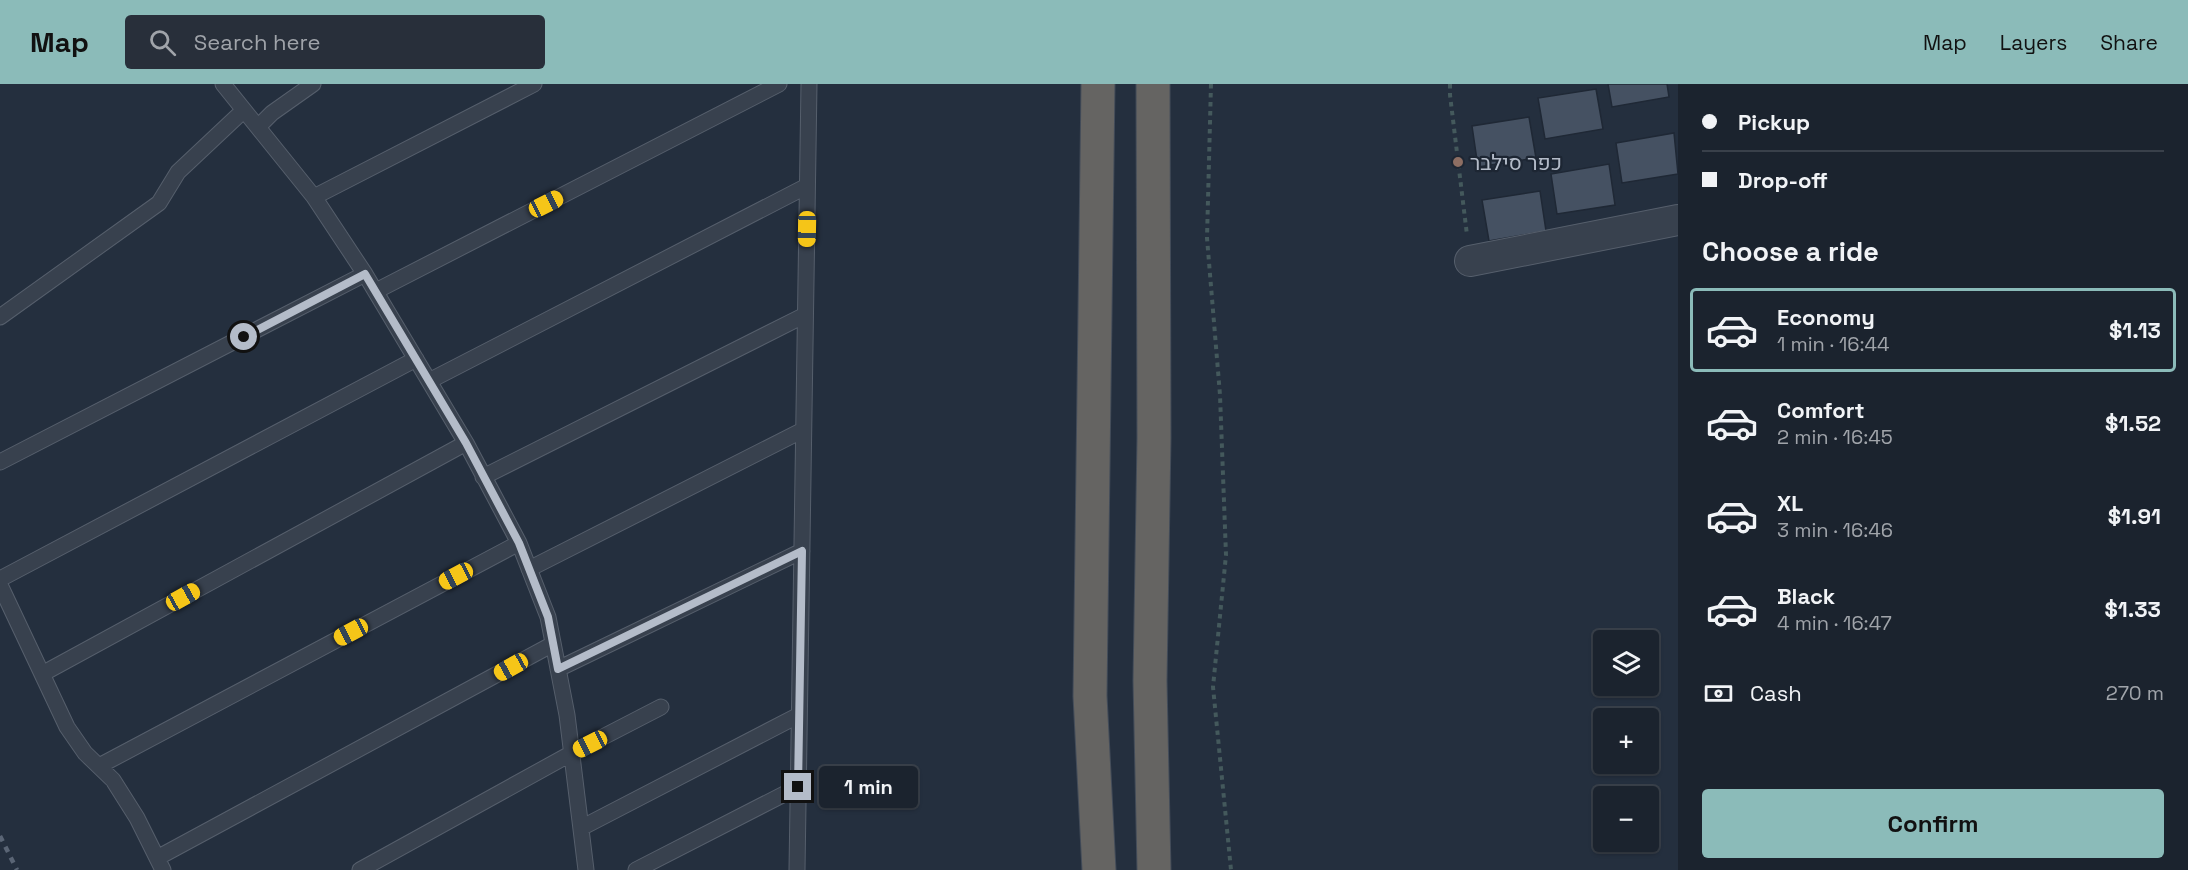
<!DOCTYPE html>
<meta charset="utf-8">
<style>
body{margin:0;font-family:"Space Grotesk",Heebo,sans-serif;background:#282f3a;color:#f1f3f6;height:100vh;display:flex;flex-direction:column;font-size:22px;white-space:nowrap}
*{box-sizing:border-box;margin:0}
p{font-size:20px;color:#a0a4aa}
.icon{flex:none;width:33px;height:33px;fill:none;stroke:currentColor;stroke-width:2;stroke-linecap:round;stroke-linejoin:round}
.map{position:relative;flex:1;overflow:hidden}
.panel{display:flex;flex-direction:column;background:#1b232e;width:510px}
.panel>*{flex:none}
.guide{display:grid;align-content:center;height:132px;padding:0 24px;background:#1b232e}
.buttons{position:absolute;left:1593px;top:546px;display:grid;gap:12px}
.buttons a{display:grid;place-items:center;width:66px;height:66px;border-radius:6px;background:#1b232e;box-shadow:0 2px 4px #0004,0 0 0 2px #39404a;font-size:30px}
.end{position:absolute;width:27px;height:27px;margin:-14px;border:8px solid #b4bcc9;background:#111;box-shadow:0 0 0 3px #111}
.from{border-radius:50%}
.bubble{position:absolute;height:42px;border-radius:6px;background:#1b232e;box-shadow:0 2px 4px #0004,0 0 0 2px #39404a;font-size:20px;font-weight:600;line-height:42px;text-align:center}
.car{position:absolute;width:18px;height:36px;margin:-18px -9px;border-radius:8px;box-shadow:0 0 4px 2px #0007;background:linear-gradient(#f5c518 24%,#345 0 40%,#f5c518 0 76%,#345 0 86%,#f5c518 0)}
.guide b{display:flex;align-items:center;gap:21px;height:57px;font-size:22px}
.guide b+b{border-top:2px solid #39404a}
.guide i{width:15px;height:15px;background:#f1f3f6}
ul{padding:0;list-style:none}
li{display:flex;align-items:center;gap:18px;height:84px;margin:0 12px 9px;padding:0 12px;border:3px solid transparent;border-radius:6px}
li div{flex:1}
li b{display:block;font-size:22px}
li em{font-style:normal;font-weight:600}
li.active{border-color:#8bbbb9}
li>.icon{width:54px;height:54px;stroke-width:1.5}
h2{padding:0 24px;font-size:27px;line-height:72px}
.pay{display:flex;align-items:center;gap:15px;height:66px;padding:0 24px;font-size:22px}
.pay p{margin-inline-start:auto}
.action{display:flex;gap:12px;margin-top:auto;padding:12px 24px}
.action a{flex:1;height:69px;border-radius:6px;background:#8bbbb9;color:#111;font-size:24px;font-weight:600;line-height:69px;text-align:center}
header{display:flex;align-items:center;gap:36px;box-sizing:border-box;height:84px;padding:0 30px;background:#8bbbb9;color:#111}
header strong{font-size:28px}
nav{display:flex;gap:33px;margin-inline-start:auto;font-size:21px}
.search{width:420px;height:54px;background:#282f3a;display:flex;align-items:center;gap:15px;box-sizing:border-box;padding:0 21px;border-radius:6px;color:#a0a4aa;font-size:22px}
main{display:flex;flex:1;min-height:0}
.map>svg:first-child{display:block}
</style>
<header>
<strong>Map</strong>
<div class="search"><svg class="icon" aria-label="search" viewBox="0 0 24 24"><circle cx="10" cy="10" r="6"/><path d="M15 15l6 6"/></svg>Search here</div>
<nav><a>Map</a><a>Layers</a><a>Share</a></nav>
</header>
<main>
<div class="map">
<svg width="1678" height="786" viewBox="0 0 1678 786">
<rect width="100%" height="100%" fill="#242f3e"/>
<!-- building -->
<path fill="#455162" stroke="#1f2835" stroke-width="1.5" d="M 1608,0 L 1667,0 L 1669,13 L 1612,23 Z
M 1596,5 L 1603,45 L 1545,55 L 1538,14 Z
M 1529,33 L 1536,74 L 1478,83 L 1472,42 Z
M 1674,49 L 1678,90 L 1622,99 L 1616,59 Z
M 1609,80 L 1615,121 L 1557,130 L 1551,90 Z
M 1540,107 L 1546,147 L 1489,157 L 1482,116 Z"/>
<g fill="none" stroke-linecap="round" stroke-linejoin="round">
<defs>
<path id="service" d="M 223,0 L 314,113 L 365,190 L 466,359 L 519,459 L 548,533 L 567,631 L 586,786
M 258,43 L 272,29 L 313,0
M 314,113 L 534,0
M 376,207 L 779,0
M 0,233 L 159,119 L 178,88 L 244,26
M 429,297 L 807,102
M 0,378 L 365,190
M 483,393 L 805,231
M 529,485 L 803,346
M 0,495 L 416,275
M 0,501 L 67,643 L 85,669 L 113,696 L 137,734 L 163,786
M 558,585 L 802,467
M 42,590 L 466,359
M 99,682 L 519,459
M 581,744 L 799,631
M 157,774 L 553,560
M 360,786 L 572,669 L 661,623
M 636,786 L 798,703
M 797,786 L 809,0"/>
<path id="minor" d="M 1470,177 L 1678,136"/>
<path id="trunk" d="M 1098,0 L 1090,612 L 1099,786
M 1153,0 L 1154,354 L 1150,597 L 1154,786"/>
</defs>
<!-- service casing -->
<use href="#service" stroke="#565f6c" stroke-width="17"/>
<!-- minor casing -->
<use href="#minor" stroke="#565f6c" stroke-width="32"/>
<!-- trunk casing -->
<use href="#trunk" stroke="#434c59" stroke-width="35"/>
<!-- path -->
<path stroke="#44595c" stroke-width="4" stroke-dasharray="4.5 4.5" stroke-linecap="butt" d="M 1211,0 L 1207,154 L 1220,311 L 1226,471 L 1213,603 L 1231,786
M 1450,0 L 1450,11 L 1467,151"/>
<!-- service -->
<use href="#service" stroke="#38414e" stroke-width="15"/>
<!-- minor -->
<use href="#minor" stroke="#38414e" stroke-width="30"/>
<!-- trunk -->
<use href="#trunk" stroke="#656462" stroke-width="33"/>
<!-- rail -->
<path stroke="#5a6575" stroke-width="4.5" stroke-dasharray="6 6" stroke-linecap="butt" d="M 0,752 L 17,786"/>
</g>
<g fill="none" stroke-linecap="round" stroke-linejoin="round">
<!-- route -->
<path stroke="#b4bcc9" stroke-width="8" d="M 244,253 L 365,190 L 466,359 L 519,459 L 548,533 L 558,585 L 802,467 L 798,703"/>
</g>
<!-- markers -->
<circle fill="#8d6e63" stroke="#1d2633" stroke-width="2" cx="1458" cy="78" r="6"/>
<g text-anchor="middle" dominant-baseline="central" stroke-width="4.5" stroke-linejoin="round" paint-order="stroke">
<!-- poi labels -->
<g font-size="21" fill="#b4bcc9" stroke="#1d2633" text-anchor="start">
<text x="1470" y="78">כפר סילבר</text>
</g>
</g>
</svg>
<div class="buttons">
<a><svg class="icon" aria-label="layers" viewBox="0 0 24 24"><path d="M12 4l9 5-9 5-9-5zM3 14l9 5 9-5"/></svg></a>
<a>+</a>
<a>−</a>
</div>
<i class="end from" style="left:244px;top:253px"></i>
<i class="end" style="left:798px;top:703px"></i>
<div class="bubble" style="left:819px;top:682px;width:99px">1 min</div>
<i class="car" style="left:546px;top:120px;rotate:63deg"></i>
<i class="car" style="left:807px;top:145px;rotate:181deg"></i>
<i class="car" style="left:456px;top:492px;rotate:242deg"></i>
<i class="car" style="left:183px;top:513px;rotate:61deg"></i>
<i class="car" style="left:351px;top:548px;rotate:242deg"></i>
<i class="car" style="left:511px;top:583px;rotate:241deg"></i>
<i class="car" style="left:590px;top:660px;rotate:243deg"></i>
</div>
<section class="panel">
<div class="guide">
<b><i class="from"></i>Pickup</b>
<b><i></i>Drop-off</b>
</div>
<h2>Choose a ride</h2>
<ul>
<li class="active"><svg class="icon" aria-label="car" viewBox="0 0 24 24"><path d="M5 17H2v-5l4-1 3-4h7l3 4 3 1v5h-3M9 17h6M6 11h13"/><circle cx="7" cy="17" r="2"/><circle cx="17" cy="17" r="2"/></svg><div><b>Economy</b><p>1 min · 16:44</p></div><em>$1.13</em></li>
<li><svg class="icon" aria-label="car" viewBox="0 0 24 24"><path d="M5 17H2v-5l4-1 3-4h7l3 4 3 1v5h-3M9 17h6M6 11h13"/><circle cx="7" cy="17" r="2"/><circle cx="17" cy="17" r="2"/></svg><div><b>Comfort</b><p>2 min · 16:45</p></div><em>$1.52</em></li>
<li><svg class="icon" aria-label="car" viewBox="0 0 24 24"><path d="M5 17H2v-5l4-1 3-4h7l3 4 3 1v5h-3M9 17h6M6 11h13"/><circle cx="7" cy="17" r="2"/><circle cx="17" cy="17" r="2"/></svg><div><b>XL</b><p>3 min · 16:46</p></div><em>$1.91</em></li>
<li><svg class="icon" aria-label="car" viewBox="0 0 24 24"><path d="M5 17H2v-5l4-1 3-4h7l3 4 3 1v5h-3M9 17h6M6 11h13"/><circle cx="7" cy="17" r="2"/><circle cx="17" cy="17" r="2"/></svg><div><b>Black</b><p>4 min · 16:47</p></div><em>$1.33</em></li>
</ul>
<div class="pay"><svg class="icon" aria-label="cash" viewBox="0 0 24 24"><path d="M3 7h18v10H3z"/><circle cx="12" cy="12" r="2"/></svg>Cash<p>270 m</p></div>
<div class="action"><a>Confirm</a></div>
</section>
</main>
